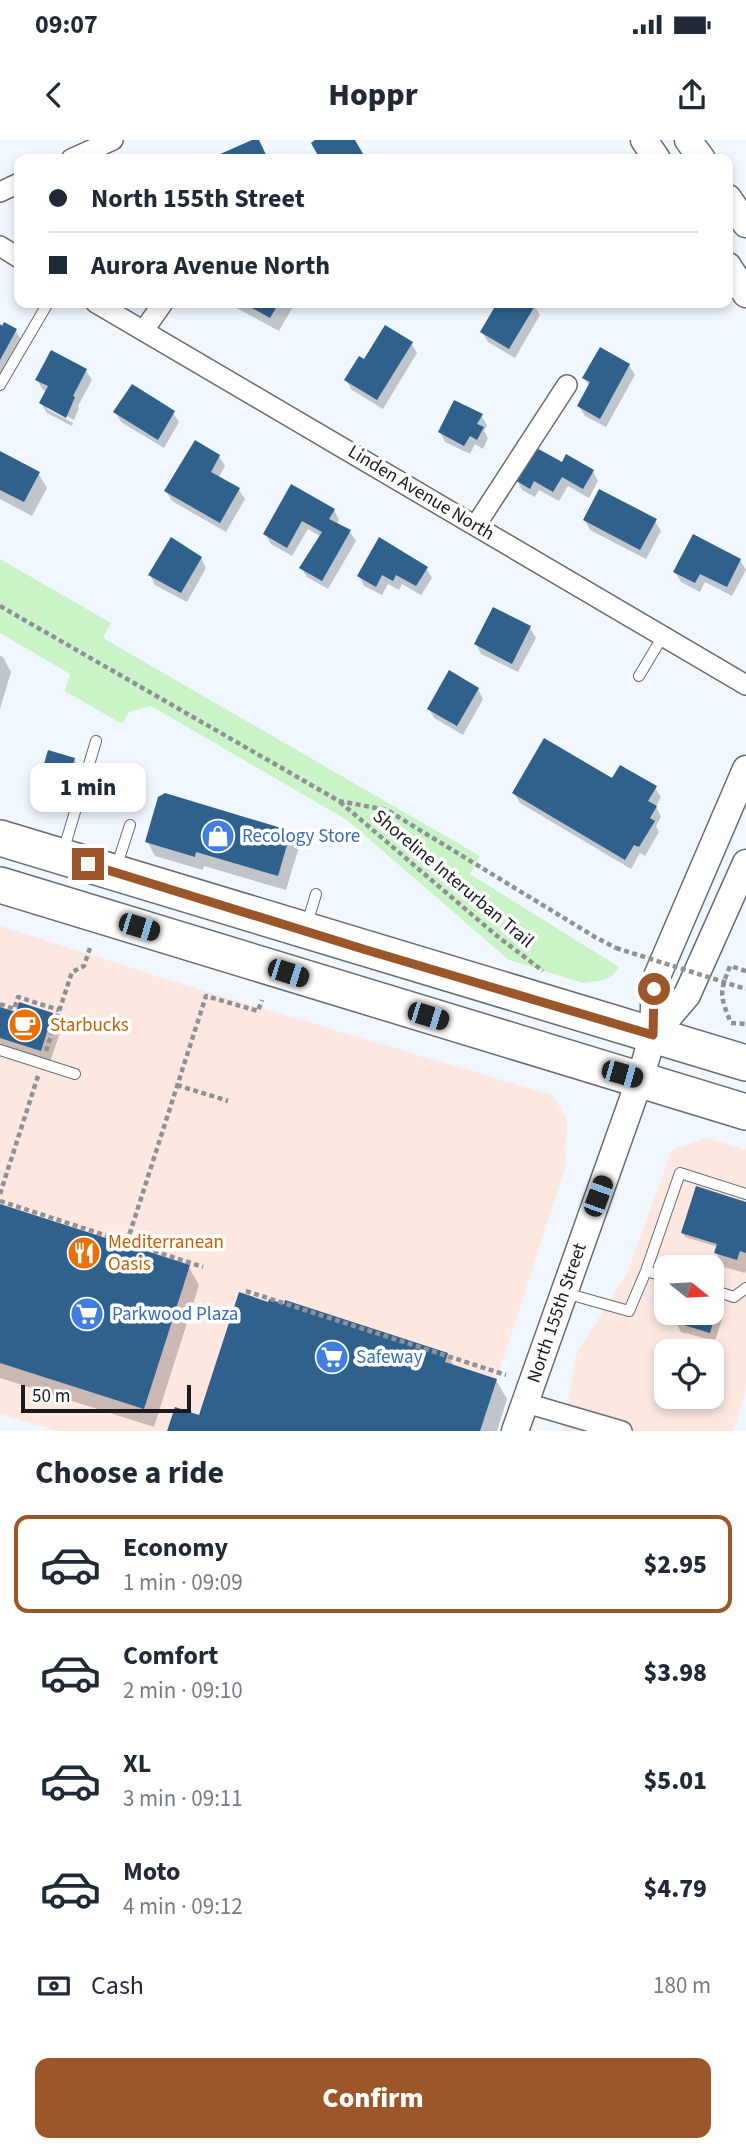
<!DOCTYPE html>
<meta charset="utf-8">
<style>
body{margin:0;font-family:"Source Sans 3",sans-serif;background:#f6f6f7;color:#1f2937;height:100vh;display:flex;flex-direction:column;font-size:26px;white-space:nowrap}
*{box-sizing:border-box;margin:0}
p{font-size:23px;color:#747a83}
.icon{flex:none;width:38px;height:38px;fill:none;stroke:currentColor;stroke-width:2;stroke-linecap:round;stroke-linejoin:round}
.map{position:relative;height:1291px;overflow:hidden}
.drawer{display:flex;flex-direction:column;background:#fff;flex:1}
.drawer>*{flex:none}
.guide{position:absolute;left:14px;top:14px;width:719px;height:154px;border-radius:14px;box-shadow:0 4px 10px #0003;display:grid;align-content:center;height:154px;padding:0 35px;background:#fff}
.needle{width:46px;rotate:108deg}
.tools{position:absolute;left:654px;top:1115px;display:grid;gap:14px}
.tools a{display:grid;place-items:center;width:70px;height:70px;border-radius:14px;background:#fff;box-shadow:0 4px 10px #0003;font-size:35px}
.scale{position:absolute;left:21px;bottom:18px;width:170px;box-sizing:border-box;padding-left:7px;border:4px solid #191b1e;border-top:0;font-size:19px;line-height:24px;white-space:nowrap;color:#191b1e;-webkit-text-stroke:5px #fff;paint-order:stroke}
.end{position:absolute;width:32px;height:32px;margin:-16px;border:9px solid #9b562a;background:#fff;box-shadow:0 0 0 4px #fff}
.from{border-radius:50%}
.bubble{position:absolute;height:49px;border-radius:14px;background:#fff;box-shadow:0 4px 10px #0003;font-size:23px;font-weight:800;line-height:49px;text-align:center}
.car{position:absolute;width:21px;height:42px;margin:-21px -10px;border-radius:9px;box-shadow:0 0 5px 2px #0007;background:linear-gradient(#222 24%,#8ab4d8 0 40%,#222 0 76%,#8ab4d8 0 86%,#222 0)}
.guide b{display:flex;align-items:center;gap:24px;height:66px;font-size:26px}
.guide b+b{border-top:2px solid #e0e1e3}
.guide i{width:18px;height:18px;background:#1f2937}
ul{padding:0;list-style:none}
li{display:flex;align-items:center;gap:21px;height:98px;margin:0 14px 10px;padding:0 21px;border:4px solid transparent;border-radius:14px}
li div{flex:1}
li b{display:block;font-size:26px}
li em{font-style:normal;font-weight:800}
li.selected{border-color:#9b562a}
li>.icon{width:63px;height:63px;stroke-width:1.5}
h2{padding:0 35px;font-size:32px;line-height:84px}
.pay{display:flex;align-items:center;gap:18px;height:77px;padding:0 35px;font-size:26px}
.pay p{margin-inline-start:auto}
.primary-button{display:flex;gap:14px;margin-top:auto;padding:14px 35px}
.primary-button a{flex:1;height:80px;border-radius:14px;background:#9b562a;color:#fff;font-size:28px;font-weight:800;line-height:80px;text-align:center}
.status{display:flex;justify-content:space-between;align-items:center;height:49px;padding:0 35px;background:#fff;direction:ltr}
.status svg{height:19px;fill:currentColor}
header{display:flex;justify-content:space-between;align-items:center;height:91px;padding:0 35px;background:#fff;font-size:32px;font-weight:800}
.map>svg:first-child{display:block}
</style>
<div class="status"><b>09:07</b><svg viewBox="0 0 49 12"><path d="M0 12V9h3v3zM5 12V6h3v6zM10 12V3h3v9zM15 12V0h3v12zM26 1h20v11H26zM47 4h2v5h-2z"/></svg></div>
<header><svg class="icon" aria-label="back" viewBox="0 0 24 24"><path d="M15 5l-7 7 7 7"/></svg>Hoppr<svg class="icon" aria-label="share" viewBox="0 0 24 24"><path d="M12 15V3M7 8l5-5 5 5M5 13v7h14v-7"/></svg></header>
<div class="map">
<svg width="746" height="1291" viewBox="0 0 746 1291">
<rect width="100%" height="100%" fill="#f0f7fe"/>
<!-- commercial -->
<path fill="#fce7e1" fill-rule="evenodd" d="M 0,786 L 204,851 L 552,955 L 567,979 L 565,1028 L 480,1291 L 58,1291 L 0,1274 Z
M 707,998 L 746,1010 L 746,1250 L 733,1291 L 563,1291 L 576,1214 L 627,1134 L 672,1010 ZM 667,1127 L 712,1127 L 712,1172 L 667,1172 ZM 667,1211 L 712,1211 L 712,1256 L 667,1256 Z"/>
<!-- grass -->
<path fill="#cbf3c8" d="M 0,419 L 111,483 L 103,498 L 480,716 L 470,734 L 619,827 L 613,835 L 604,840 L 583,843 L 509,820 L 347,680 L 151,566 L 129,572 L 122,584 L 65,551 L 70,534 L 0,493 Z"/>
<!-- shadow -->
<path fill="#0003" d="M 227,163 L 295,163 L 279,191 Z
M 499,163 L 531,163 L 534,165 L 540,175 L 515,218 L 488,202 L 482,192 Z
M 0,186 L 16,191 L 24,205 L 0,249 Z
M 412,204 L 417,213 L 383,269 L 352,250 L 346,240 L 365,222 Z
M 629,225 L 635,235 L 606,287 L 585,276 L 579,266 L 590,247 L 584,238 Z
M 86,231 L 92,240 L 78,266 L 79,268 L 74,280 L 47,265 L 47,269 L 73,283 L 72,286 L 47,273 L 41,263 L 47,252 L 43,250 L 37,240 Z
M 115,272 L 173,273 L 179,282 L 164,308 L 121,282 Z
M 481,275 L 487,285 L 484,291 L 488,298 L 483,309 L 475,304 L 470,314 L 445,302 L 440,292 Z
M 0,313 L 38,333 L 47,348 L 32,376 L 0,359 Z
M 219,316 L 225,326 L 218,338 L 239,350 L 245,359 L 226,392 L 172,361 L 166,351 Z
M 562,324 L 593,331 L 598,341 L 589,358 L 568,346 L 559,361 L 539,350 L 535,357 L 522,350 L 517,340 Z
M 292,346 L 334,370 L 339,380 L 336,385 L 350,392 L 356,401 L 328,449 L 307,437 L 301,428 L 321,397 L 308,389 L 292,416 L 271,404 L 265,394 Z
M 585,380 L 655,381 L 661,391 L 646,419 L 590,390 Z
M 201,418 L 206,428 L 187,462 L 155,445 L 150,435 Z
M 740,420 L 746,430 L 732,456 L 705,442 L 700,452 L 681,442 L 675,432 Z
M 426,428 L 432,438 L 421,455 L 402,444 L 399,450 L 388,444 L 382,455 L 364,446 L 359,436 Z
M 530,488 L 536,498 L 518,532 L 481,514 L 476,504 Z
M 0,516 L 3,517 L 11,532 L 0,569 Z
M 478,549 L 483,559 L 463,595 L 434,578 L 429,569 Z
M 74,619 L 80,629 L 67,672 L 42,664 L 36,655 Z
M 612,641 L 655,648 L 661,657 L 656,666 L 661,677 L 656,686 L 659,692 L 645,716 L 640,713 L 631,729 L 520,663 L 514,653 Z
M 290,693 L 299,707 L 286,750 L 204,726 L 203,730 L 155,716 L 147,701 Z
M 0,869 L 17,875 L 52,874 L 61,889 L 49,925 L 0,909 Z
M 746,1064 L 746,1131 L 745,1133 L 724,1127 L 716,1113 L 718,1107 L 685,1097 L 683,1093 Z
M 0,1066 L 188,1126 L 199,1145 L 154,1287 L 0,1238 Z
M 716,1170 L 722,1179 L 715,1201 L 681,1192 L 676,1182 L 712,1172 Z
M 447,1214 L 454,1226 L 496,1240 L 507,1259 L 497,1291 L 169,1291 L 176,1269 L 200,1277 Z"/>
<!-- building -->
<path fill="#2f618c" d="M 252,0 L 259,0 L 268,19 L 209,19 Z
M 315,0 L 355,0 L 366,19 L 320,19 L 311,3 Z
M 243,163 L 279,163 L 270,178 Z
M 497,163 L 536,164 L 509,209 L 480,192 Z
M 4,182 L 17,189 L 0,220 L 0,184 L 2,186 Z
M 385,185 L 413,202 L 377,260 L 344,240 L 359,216 L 364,219 Z
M 600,207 L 630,224 L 600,279 L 577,266 L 590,242 L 582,238 Z
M 51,210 L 87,229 L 73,256 L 75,257 L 66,278 L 39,263 L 48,246 L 35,240 Z
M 132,244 L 175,271 L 158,300 L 113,272 Z
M 454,260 L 483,274 L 477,284 L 484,287 L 477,300 L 470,296 L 464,306 L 438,292 Z
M 195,300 L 220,315 L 211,332 L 240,348 L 220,383 L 164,351 Z
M 533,306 L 562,322 L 566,314 L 594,330 L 583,349 L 562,337 L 553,352 L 534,341 L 530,349 L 515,340 Z
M 0,311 L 40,332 L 24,362 L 0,350 Z
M 291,344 L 335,369 L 329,379 L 351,390 L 322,441 L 299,428 L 322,392 L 302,381 L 287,408 L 263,394 Z
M 599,349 L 657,379 L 640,410 L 583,380 Z
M 693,394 L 741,419 L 727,447 L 700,434 L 695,443 L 673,432 Z
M 171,397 L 202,417 L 181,453 L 148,435 Z
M 379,397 L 428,427 L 416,446 L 396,435 L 393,441 L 382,435 L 376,447 L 357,436 Z
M 493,467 L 531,486 L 512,524 L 474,504 Z
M 449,530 L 479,548 L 457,586 L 427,569 Z
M 544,598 L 612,638 L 620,625 L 657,646 L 648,661 L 657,666 L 650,678 L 655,681 L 639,707 L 634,705 L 625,720 L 512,653 Z
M 48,610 L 75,618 L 62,663 L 35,655 Z
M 165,653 L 291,691 L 278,736 L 196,712 L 195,717 L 145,702 L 158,657 Z
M 19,862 L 53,873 L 41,911 L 0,898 L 0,867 L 16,872 Z
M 696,1046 L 746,1062 L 746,1113 L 740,1111 L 737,1120 L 714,1113 L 717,1104 L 681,1093 Z
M 0,1064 L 190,1125 L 144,1269 L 0,1223 Z
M 239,1152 L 268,1162 L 269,1159 L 284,1164 L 285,1160 L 448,1213 L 445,1222 L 497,1239 L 480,1291 L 167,1291 L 175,1267 L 199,1275 Z
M 712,1167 L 717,1168 L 710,1193 L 674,1182 L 677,1172 L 712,1172 Z"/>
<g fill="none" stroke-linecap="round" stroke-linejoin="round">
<defs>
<path id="lane" d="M 0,245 L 48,163
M 639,536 L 663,496
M 63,712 L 96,601
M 116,728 L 130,685
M 307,784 L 316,754
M 0,910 L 75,934
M 646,1131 L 667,1137
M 712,1150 L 734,1157 L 746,1148
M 565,1153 L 629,1171 L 646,1131 L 680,1033 L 746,1054"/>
<path id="street" d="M 71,19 L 113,0
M 0,52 L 19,43
M 0,106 L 19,118
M 96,163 L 746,545
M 144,190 L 163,163
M 476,385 L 567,245
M 526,1263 L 622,1291"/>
<path id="secondary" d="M 644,0 L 657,19
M 688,0 L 702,19
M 728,58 L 746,84
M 728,126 L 746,154
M 653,895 L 687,855 L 746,723
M 515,1291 L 640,939 L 653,895 L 655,841 L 746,629"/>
<path id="highway" d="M 0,698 L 746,923
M 0,745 L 746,972"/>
</defs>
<!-- lane casing -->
<use href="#lane" stroke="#666c72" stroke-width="12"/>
<!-- street casing -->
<use href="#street" stroke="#666c72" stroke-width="22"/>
<!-- secondary casing -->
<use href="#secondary" stroke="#666c72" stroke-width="29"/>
<!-- highway casing -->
<use href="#highway" stroke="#666c72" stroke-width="38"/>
<!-- path -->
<path stroke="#8e9297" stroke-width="4.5" stroke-dasharray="5 3.5" stroke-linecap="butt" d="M 0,466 L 339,661 L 387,670 L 595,797 L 616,808
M 340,662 L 497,796 L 543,831
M 746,831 L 730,826 C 719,853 720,856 731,883 L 746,884
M 0,864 L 14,869 L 18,857 L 59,870
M 46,911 L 72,832 L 84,826 L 91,805
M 177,945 L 228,961
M 0,1054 L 38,936
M 0,1061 L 203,1127
M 127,1102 L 206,856 L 258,871 L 262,860
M 246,1151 L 506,1235"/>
<!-- lane -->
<use href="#lane" stroke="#fff" stroke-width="10"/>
<!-- street -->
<use href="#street" stroke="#fff" stroke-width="19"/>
<!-- secondary -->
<use href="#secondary" stroke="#fff" stroke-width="26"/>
<!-- highway -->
<use href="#highway" stroke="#fff" stroke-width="35"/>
<!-- path-bridge -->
<path stroke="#8e9297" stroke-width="4.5" stroke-dasharray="5 3.5" stroke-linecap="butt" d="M 616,808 L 746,849"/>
</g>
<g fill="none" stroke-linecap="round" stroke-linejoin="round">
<!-- route -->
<path stroke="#9b562a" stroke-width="9" d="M 88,724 L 363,809 L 653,895 L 654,849"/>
</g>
<!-- icons -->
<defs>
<symbol id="shop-disc" viewBox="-11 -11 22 22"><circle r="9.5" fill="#3f7fe0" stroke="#fff"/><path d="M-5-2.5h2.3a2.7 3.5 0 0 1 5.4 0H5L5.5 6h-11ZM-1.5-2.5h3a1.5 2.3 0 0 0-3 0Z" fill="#fff"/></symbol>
<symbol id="cafe-disc" viewBox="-11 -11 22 22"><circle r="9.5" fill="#e8710a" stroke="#fff"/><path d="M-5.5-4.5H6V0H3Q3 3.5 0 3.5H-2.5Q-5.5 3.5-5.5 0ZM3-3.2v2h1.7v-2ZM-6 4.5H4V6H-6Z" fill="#fff"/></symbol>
<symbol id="restaurant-disc" viewBox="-11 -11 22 22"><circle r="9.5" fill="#e8710a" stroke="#fff"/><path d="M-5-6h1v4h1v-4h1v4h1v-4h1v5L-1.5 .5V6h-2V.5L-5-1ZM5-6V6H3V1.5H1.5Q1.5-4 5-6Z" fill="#fff"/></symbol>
<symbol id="supermarket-disc" viewBox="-11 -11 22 22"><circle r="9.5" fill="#3f7fe0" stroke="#fff"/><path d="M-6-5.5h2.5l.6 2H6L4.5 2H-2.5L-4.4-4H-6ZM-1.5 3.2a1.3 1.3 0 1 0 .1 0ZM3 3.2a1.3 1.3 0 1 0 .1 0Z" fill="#fff"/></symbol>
</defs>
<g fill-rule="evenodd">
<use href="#shop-disc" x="199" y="677" width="38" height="38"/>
<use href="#cafe-disc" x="6" y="866" width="38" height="38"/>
<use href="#restaurant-disc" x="65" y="1094" width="38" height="38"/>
<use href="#supermarket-disc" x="68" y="1155" width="38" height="38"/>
<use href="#supermarket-disc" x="313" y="1198" width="38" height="38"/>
</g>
<g text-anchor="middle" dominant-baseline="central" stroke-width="7" stroke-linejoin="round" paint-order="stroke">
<!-- street labels -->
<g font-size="19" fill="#191b1e" stroke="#fff">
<text transform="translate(421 353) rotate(31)">Linden Avenue North</text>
<text transform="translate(453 739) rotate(40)">Shoreline Interurban Trail</text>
<text transform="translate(557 1173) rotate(-71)">North 155th Street</text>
</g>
<!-- shop labels -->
<g font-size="19" fill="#366cbe" stroke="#fff" text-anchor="start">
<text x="242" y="696">Recology Store</text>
<text x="112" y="1174">Parkwood Plaza</text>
<text x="356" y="1217">Safeway</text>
</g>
<!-- food labels -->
<g font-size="19" fill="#c56008" stroke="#fff" text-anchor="start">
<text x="50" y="885">Starbucks</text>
<text x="108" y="1102">Mediterranean<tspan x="108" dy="22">Oasis</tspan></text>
</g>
</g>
</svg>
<div class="tools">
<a><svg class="needle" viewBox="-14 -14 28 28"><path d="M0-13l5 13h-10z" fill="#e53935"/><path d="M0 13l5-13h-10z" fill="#747a83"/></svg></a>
<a><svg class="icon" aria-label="locate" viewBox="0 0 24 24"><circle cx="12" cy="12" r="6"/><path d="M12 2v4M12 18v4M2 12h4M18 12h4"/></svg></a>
</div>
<div class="scale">50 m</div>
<i class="end from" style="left:654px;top:849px"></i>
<i class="end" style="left:88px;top:724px"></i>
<div class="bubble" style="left:30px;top:623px;width:116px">1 min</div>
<i class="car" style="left:139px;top:787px;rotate:107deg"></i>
<i class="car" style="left:288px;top:833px;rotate:108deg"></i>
<i class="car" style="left:428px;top:876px;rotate:107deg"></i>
<i class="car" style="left:622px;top:934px;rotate:106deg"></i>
<i class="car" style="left:598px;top:1056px;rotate:20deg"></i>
<div class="guide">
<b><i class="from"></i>North 155th Street</b>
<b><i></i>Aurora Avenue North</b>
</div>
</div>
<section class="drawer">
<h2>Choose a ride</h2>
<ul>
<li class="selected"><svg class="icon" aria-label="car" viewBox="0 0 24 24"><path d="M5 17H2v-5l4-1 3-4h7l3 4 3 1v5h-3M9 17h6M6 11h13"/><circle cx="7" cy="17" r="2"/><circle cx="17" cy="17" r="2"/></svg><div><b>Economy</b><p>1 min · 09:09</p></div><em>$2.95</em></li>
<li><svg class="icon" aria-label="car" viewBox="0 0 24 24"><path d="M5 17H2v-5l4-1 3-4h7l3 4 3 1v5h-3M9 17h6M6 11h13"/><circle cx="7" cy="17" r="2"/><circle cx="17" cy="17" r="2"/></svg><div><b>Comfort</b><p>2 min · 09:10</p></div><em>$3.98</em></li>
<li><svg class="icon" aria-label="car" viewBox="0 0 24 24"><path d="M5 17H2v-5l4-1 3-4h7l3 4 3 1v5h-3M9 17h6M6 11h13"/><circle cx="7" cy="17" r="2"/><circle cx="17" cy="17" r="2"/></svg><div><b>XL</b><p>3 min · 09:11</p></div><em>$5.01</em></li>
<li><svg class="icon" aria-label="car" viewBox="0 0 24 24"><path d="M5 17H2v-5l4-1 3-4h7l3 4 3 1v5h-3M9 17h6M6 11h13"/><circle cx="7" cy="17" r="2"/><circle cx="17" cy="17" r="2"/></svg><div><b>Moto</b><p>4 min · 09:12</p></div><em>$4.79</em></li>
</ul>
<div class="pay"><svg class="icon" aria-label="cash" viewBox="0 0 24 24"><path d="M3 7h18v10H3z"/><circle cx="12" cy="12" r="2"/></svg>Cash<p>180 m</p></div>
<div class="primary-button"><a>Confirm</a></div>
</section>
